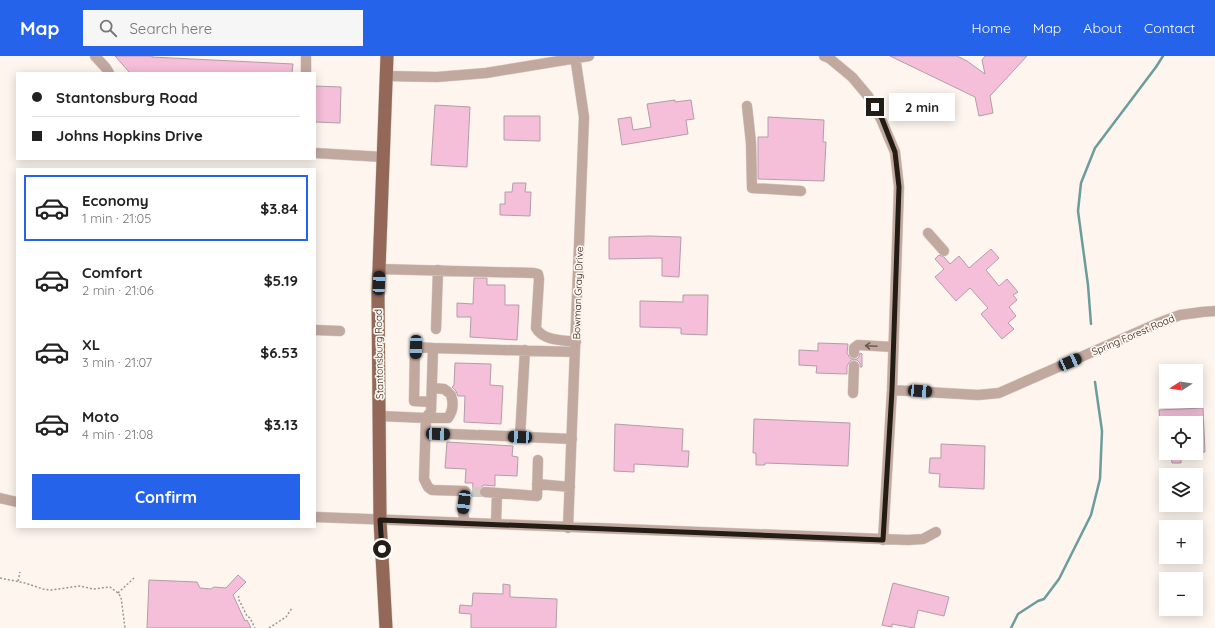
<!DOCTYPE html>
<meta charset="utf-8">
<style>
body{margin:0;font-family:Quicksand,sans-serif;background:#f6f6f6;color:#222;height:100vh;display:flex;flex-direction:column;font-size:15px;white-space:nowrap}
*{box-sizing:border-box;margin:0}
p{font-size:13px;color:#767676}
.icon{flex:none;width:22px;height:22px;fill:none;stroke:currentColor;stroke-width:2;stroke-linecap:round;stroke-linejoin:round}
.map{position:relative;flex:1;overflow:hidden}
.sheet{position:absolute;left:16px;top:112px;width:300px;height:360px;display:flex;flex-direction:column;background:#fff;border-radius:0px;box-shadow:0 2px 10px #0003}
.sheet>*{flex:none}
.top-card{position:absolute;left:16px;top:16px;width:300px;height:88px;border-radius:0px;box-shadow:0 2px 10px #0003;display:grid;align-content:center;height:88px;padding:0 16px;background:#fff}
.needle{width:26px;rotate:258deg}
.controls{position:absolute;left:1159px;top:308px;display:grid;gap:8px}
.controls a{display:grid;place-items:center;width:44px;height:44px;border-radius:0px;background:#fff;box-shadow:0 2px 10px #0003;font-size:20px}
.end{position:absolute;width:18px;height:18px;margin:-9px;border:5px solid #231d16;background:#fff;box-shadow:0 0 0 2px #fff}
.from{border-radius:50%}
.bubble{position:absolute;height:28px;border-radius:0px;background:#fff;box-shadow:0 2px 10px #0003;font-size:13px;font-weight:800;line-height:28px;text-align:center}
.car{position:absolute;width:12px;height:24px;margin:-12px -6px;border-radius:5px;box-shadow:0 0 3px 1px #0007;background:linear-gradient(#222 24%,#8ab4d8 0 40%,#222 0 76%,#8ab4d8 0 86%,#222 0)}
.top-card b{display:flex;align-items:center;gap:14px;height:38px;font-size:15px}
.top-card b+b{border-top:1px solid #e0e0e0}
.top-card i{width:10px;height:10px;background:#222}
ul{padding:7px 0 0;list-style:none}
li{display:flex;align-items:center;gap:12px;height:66px;margin:0 8px 6px;padding:0 8px;border:2px solid transparent;border-radius:0px}
li div{flex:1}
li b{display:block;font-size:15px}
li em{font-style:normal;font-weight:800}
li.current{border-color:#2563eb}
li>.icon{width:36px;height:36px;stroke-width:1.5}
.button{display:flex;gap:8px;margin-top:auto;padding:8px 16px}
.button a{flex:1;height:46px;border-radius:0px;background:#2563eb;color:#fff;font-size:16px;font-weight:800;line-height:46px;text-align:center}
header{display:flex;align-items:center;gap:24px;box-sizing:border-box;height:56px;padding:0 20px;background:#2563eb;color:#fff}
header strong{font-size:19px}
nav{display:flex;gap:22px;margin-inline-start:auto;font-size:14px}
.search{width:280px;height:36px;background:#f6f6f6;display:flex;align-items:center;gap:10px;box-sizing:border-box;padding:0 14px;border-radius:0px;color:#767676;font-size:15px}
.map>svg:first-child{display:block}
</style>
<header>
<strong>Map</strong>
<div class="search"><svg class="icon" aria-label="search" viewBox="0 0 24 24"><circle cx="10" cy="10" r="6"/><path d="M15 15l6 6"/></svg>Search here</div>
<nav><a>Home</a><a>Map</a><a>About</a><a>Contact</a></nav>
</header>
<div class="map">
<svg width="1215" height="572" viewBox="0 0 1215 572">
<rect width="100%" height="100%" fill="#fdf5ee"/>
<g fill="none" stroke-linecap="round" stroke-linejoin="round">
<!-- stream -->
<path stroke="#6c9c9c" stroke-width="2.5" d="M 1091,268 L 1088,229 L 1078,155 L 1081,127 L 1095,92 L 1156,11 L 1163,0
M 1011,572 L 1018,558 L 1038,545 L 1044,543 L 1059,523 L 1091,459 L 1100,423 L 1102,375 L 1095,326"/>
</g>
<!-- building -->
<path fill="#f5bed9" stroke="#b49da7" d="M 115,0 L 152,0 L 152,1 L 293,8 L 292,17 L 130,17 Z
M 890,0 L 957,0 L 967,5 L 985,18 L 982,4 L 985,0 L 1027,0 L 990,40 L 993,57 L 979,60 L 975,41 Z
M 315,30 L 341,31 L 340,67 L 315,66 Z
M 675,44 L 675,46 L 691,44 L 694,63 L 686,64 L 688,78 L 622,89 L 618,63 L 631,61 L 633,74 L 651,71 L 647,48 Z
M 435,49 L 470,51 L 467,111 L 431,109 Z
M 504,60 L 540,60 L 540,85 L 504,84 Z
M 768,61 L 824,64 L 823,86 L 826,86 L 824,125 L 758,123 L 758,81 L 768,81 Z
M 513,127 L 526,127 L 525,136 L 531,136 L 530,160 L 500,159 L 500,148 L 505,148 L 505,136 L 512,136 Z
M 650,180 L 681,181 L 679,221 L 662,220 L 662,202 L 609,203 L 609,181 Z
M 991,193 L 999,202 L 986,214 L 999,230 L 1007,223 L 1018,236 L 1013,239 L 1017,244 L 1009,251 L 1016,260 L 1008,267 L 1014,273 L 1002,283 L 981,258 L 988,252 L 970,232 L 956,245 L 935,221 L 944,213 L 935,203 L 939,199 L 944,201 L 950,208 L 959,200 L 969,212 Z
M 474,222 L 487,222 L 487,229 L 505,229 L 505,249 L 519,249 L 517,284 L 470,281 L 471,261 L 457,261 L 457,247 L 473,248 Z
M 683,239 L 708,239 L 707,279 L 681,278 L 681,272 L 640,271 L 640,245 L 683,246 Z
M 818,287 L 848,288 L 847,297 L 850,302 L 854,303 L 857,303 L 859,301 L 860,297 L 862,298 L 862,311 L 860,311 L 860,307 L 857,304 L 851,304 L 847,310 L 847,318 L 816,317 L 817,310 L 799,309 L 799,294 L 818,295 Z
M 455,307 L 491,308 L 490,329 L 503,330 L 501,368 L 464,366 L 465,340 L 458,340 L 456,335 L 452,331 L 454,329 Z
M 1203,352 L 1205,396 L 1196,396 L 1196,367 L 1160,367 L 1159,354 Z
M 754,363 L 850,367 L 848,410 L 765,407 L 765,409 L 756,409 L 756,397 L 753,397 Z
M 615,368 L 683,373 L 682,395 L 689,395 L 688,411 L 634,408 L 634,416 L 614,415 Z
M 447,386 L 513,390 L 512,400 L 518,401 L 517,420 L 495,419 L 495,430 L 484,429 L 479,433 L 479,436 L 480,440 L 472,440 L 473,427 L 465,427 L 466,413 L 445,412 Z
M 941,388 L 985,390 L 984,433 L 939,431 L 940,418 L 929,417 L 930,402 L 941,402 Z
M 1171,397 L 1181,397 L 1181,407 L 1172,407 Z
M 238,519 L 246,526 L 233,539 L 245,565 L 247,564 L 251,572 L 147,572 L 149,524 L 197,526 L 200,532 L 211,533 L 214,531 L 226,532 Z
M 893,527 L 949,541 L 944,560 L 918,554 L 914,572 L 892,568 L 892,571 L 882,569 Z
M 503,528 L 510,529 L 510,541 L 557,543 L 556,572 L 471,572 L 471,558 L 459,557 L 460,549 L 472,550 L 473,537 L 503,538 Z"/>
<g fill="none" stroke-linecap="round" stroke-linejoin="round">
<!-- minor-tunnel -->
<path stroke="#d1cac3" stroke-width="10" stroke-dasharray="10 5" stroke-linecap="butt" d="M 472,436 L 485,436"/>
<defs>
<path id="minor" d="M 95,0 L 106,12 L 109,17
M 824,0 L 829,2 L 852,21 L 868,40 L 881,63 L 895,96 L 899,131 L 892,334 L 883,484
M 306,17 L 306,0
M 386,20 L 437,21 L 486,17 L 589,0
M 747,50 L 751,87 L 752,132 L 801,135
M 315,97 L 383,101
M 928,177 L 944,195
M 379,213 L 534,217 L 538,218 L 539,223 L 536,272 C 543,285 563,284 576,286
M 436,273 L 438,214
M 315,274 L 340,275
M 433,292 L 575,296
M 854,297 L 854,292 L 858,289 L 893,291
M 432,332 L 444,333 L 448,336
M 892,334 L 978,339 L 999,337 L 1156,268 L 1180,259 L 1202,256 L 1215,255
M 853,337 L 854,310
M 431,346 L 414,345 L 415,291 L 433,292 L 431,355 L 426,362 L 448,362 C 453,355 454,348 451,339
M 379,360 L 426,362 L 424,423 L 428,431 L 432,434 L 465,435 L 463,457 L 465,467
M 426,377 L 475,379
M 479,379 L 572,383
M 520,381 L 525,294
M 537,428 L 570,431
M 485,436 L 537,440 L 538,404
M 0,442 L 17,446
M 315,461 L 908,484 L 923,483 L 936,476
M 496,468 L 497,437
M 568,472 L 584,61 L 575,0"/>
<path id="major" d="M 386,572 L 380,464 L 378,240 L 387,0"/>
</defs>
<!-- minor casing -->
<use href="#minor" stroke="#dad2cb" stroke-width="11"/>
<!-- major casing -->
<use href="#major" stroke="#dad2cb" stroke-width="14"/>
<!-- path -->
<path stroke="#9e9790" stroke-width="1.5" stroke-dasharray="2 2" stroke-linecap="butt" d="M 0,522 L 25,527 L 43,533 L 51,534 L 80,530 L 93,533 L 110,531 L 118,537 L 121,541 L 125,572
M 18,525 L 20,516
M 118,537 L 134,522
M 239,540 L 238,542 L 247,560 L 250,562 L 255,572
M 269,572 L 286,561 L 292,552"/>
<!-- minor -->
<use href="#minor" stroke="#c2a9a0" stroke-width="10"/>
<!-- major -->
<use href="#major" stroke="#936858" stroke-width="13"/>
</g>
<!-- one-way arrows -->
<defs><path id="oneway-shaft" d="M-6 0H5M1.5-3L5.5 0L1.5 3" fill="none" stroke-width="1.6" stroke-linecap="round" stroke-linejoin="round"/></defs>
<use stroke="#6b5c54" href="#oneway-shaft" transform="translate(871 290) rotate(-177)"/>
<g fill="none" stroke-linecap="round" stroke-linejoin="round">
<!-- route -->
<path stroke="#231d16" stroke-width="5" d="M 382,493 L 380,464 L 883,484 L 892,334 L 899,131 L 895,96 L 882,63 L 875,51"/>
</g>
<g text-anchor="middle" dominant-baseline="central" stroke-width="3.5" stroke-linejoin="round" paint-order="stroke">
<!-- street labels -->
<g font-size="10" fill="#231d16" stroke="#fdf5ee">
<text transform="translate(578 237) rotate(-88)">Bowman Gray Drive</text>
<text transform="translate(1133 279) rotate(-23)">Spring Forest Road</text>
<text transform="translate(379 298) rotate(-91)">Stantonsburg Road</text>
</g>
</g>
</svg>
<div class="controls">
<a><svg class="needle" viewBox="-14 -14 28 28"><path d="M0-13l5 13h-10z" fill="#e53935"/><path d="M0 13l5-13h-10z" fill="#767676"/></svg></a>
<a><svg class="icon" aria-label="locate" viewBox="0 0 24 24"><circle cx="12" cy="12" r="6"/><path d="M12 2v4M12 18v4M2 12h4M18 12h4"/></svg></a>
<a><svg class="icon" aria-label="layers" viewBox="0 0 24 24"><path d="M12 4l9 5-9 5-9-5zM3 14l9 5 9-5"/></svg></a>
<a>+</a>
<a>−</a>
</div>
<i class="end from" style="left:382px;top:493px"></i>
<i class="end" style="left:875px;top:51px"></i>
<div class="bubble" style="left:889px;top:37px;width:66px">2 min</div>
<i class="car" style="left:379px;top:227px;rotate:2deg"></i>
<i class="car" style="left:416px;top:291px;rotate:181deg"></i>
<i class="car" style="left:1070px;top:306px;rotate:66deg"></i>
<i class="car" style="left:920px;top:335px;rotate:94deg"></i>
<i class="car" style="left:438px;top:378px;rotate:92deg"></i>
<i class="car" style="left:520px;top:381px;rotate:273deg"></i>
<i class="car" style="left:464px;top:446px;rotate:187deg"></i>
<div class="top-card">
<b><i class="from"></i>Stantonsburg Road</b>
<b><i></i>Johns Hopkins Drive</b>
</div>
<section class="sheet">
<ul>
<li class="current"><svg class="icon" aria-label="car" viewBox="0 0 24 24"><path d="M5 17H2v-5l4-1 3-4h7l3 4 3 1v5h-3M9 17h6M6 11h13"/><circle cx="7" cy="17" r="2"/><circle cx="17" cy="17" r="2"/></svg><div><b>Economy</b><p>1 min · 21:05</p></div><em>$3.84</em></li>
<li><svg class="icon" aria-label="car" viewBox="0 0 24 24"><path d="M5 17H2v-5l4-1 3-4h7l3 4 3 1v5h-3M9 17h6M6 11h13"/><circle cx="7" cy="17" r="2"/><circle cx="17" cy="17" r="2"/></svg><div><b>Comfort</b><p>2 min · 21:06</p></div><em>$5.19</em></li>
<li><svg class="icon" aria-label="car" viewBox="0 0 24 24"><path d="M5 17H2v-5l4-1 3-4h7l3 4 3 1v5h-3M9 17h6M6 11h13"/><circle cx="7" cy="17" r="2"/><circle cx="17" cy="17" r="2"/></svg><div><b>XL</b><p>3 min · 21:07</p></div><em>$6.53</em></li>
<li><svg class="icon" aria-label="car" viewBox="0 0 24 24"><path d="M5 17H2v-5l4-1 3-4h7l3 4 3 1v5h-3M9 17h6M6 11h13"/><circle cx="7" cy="17" r="2"/><circle cx="17" cy="17" r="2"/></svg><div><b>Moto</b><p>4 min · 21:08</p></div><em>$3.13</em></li>
</ul>
<div class="button"><a>Confirm</a></div>
</section>
</div>
